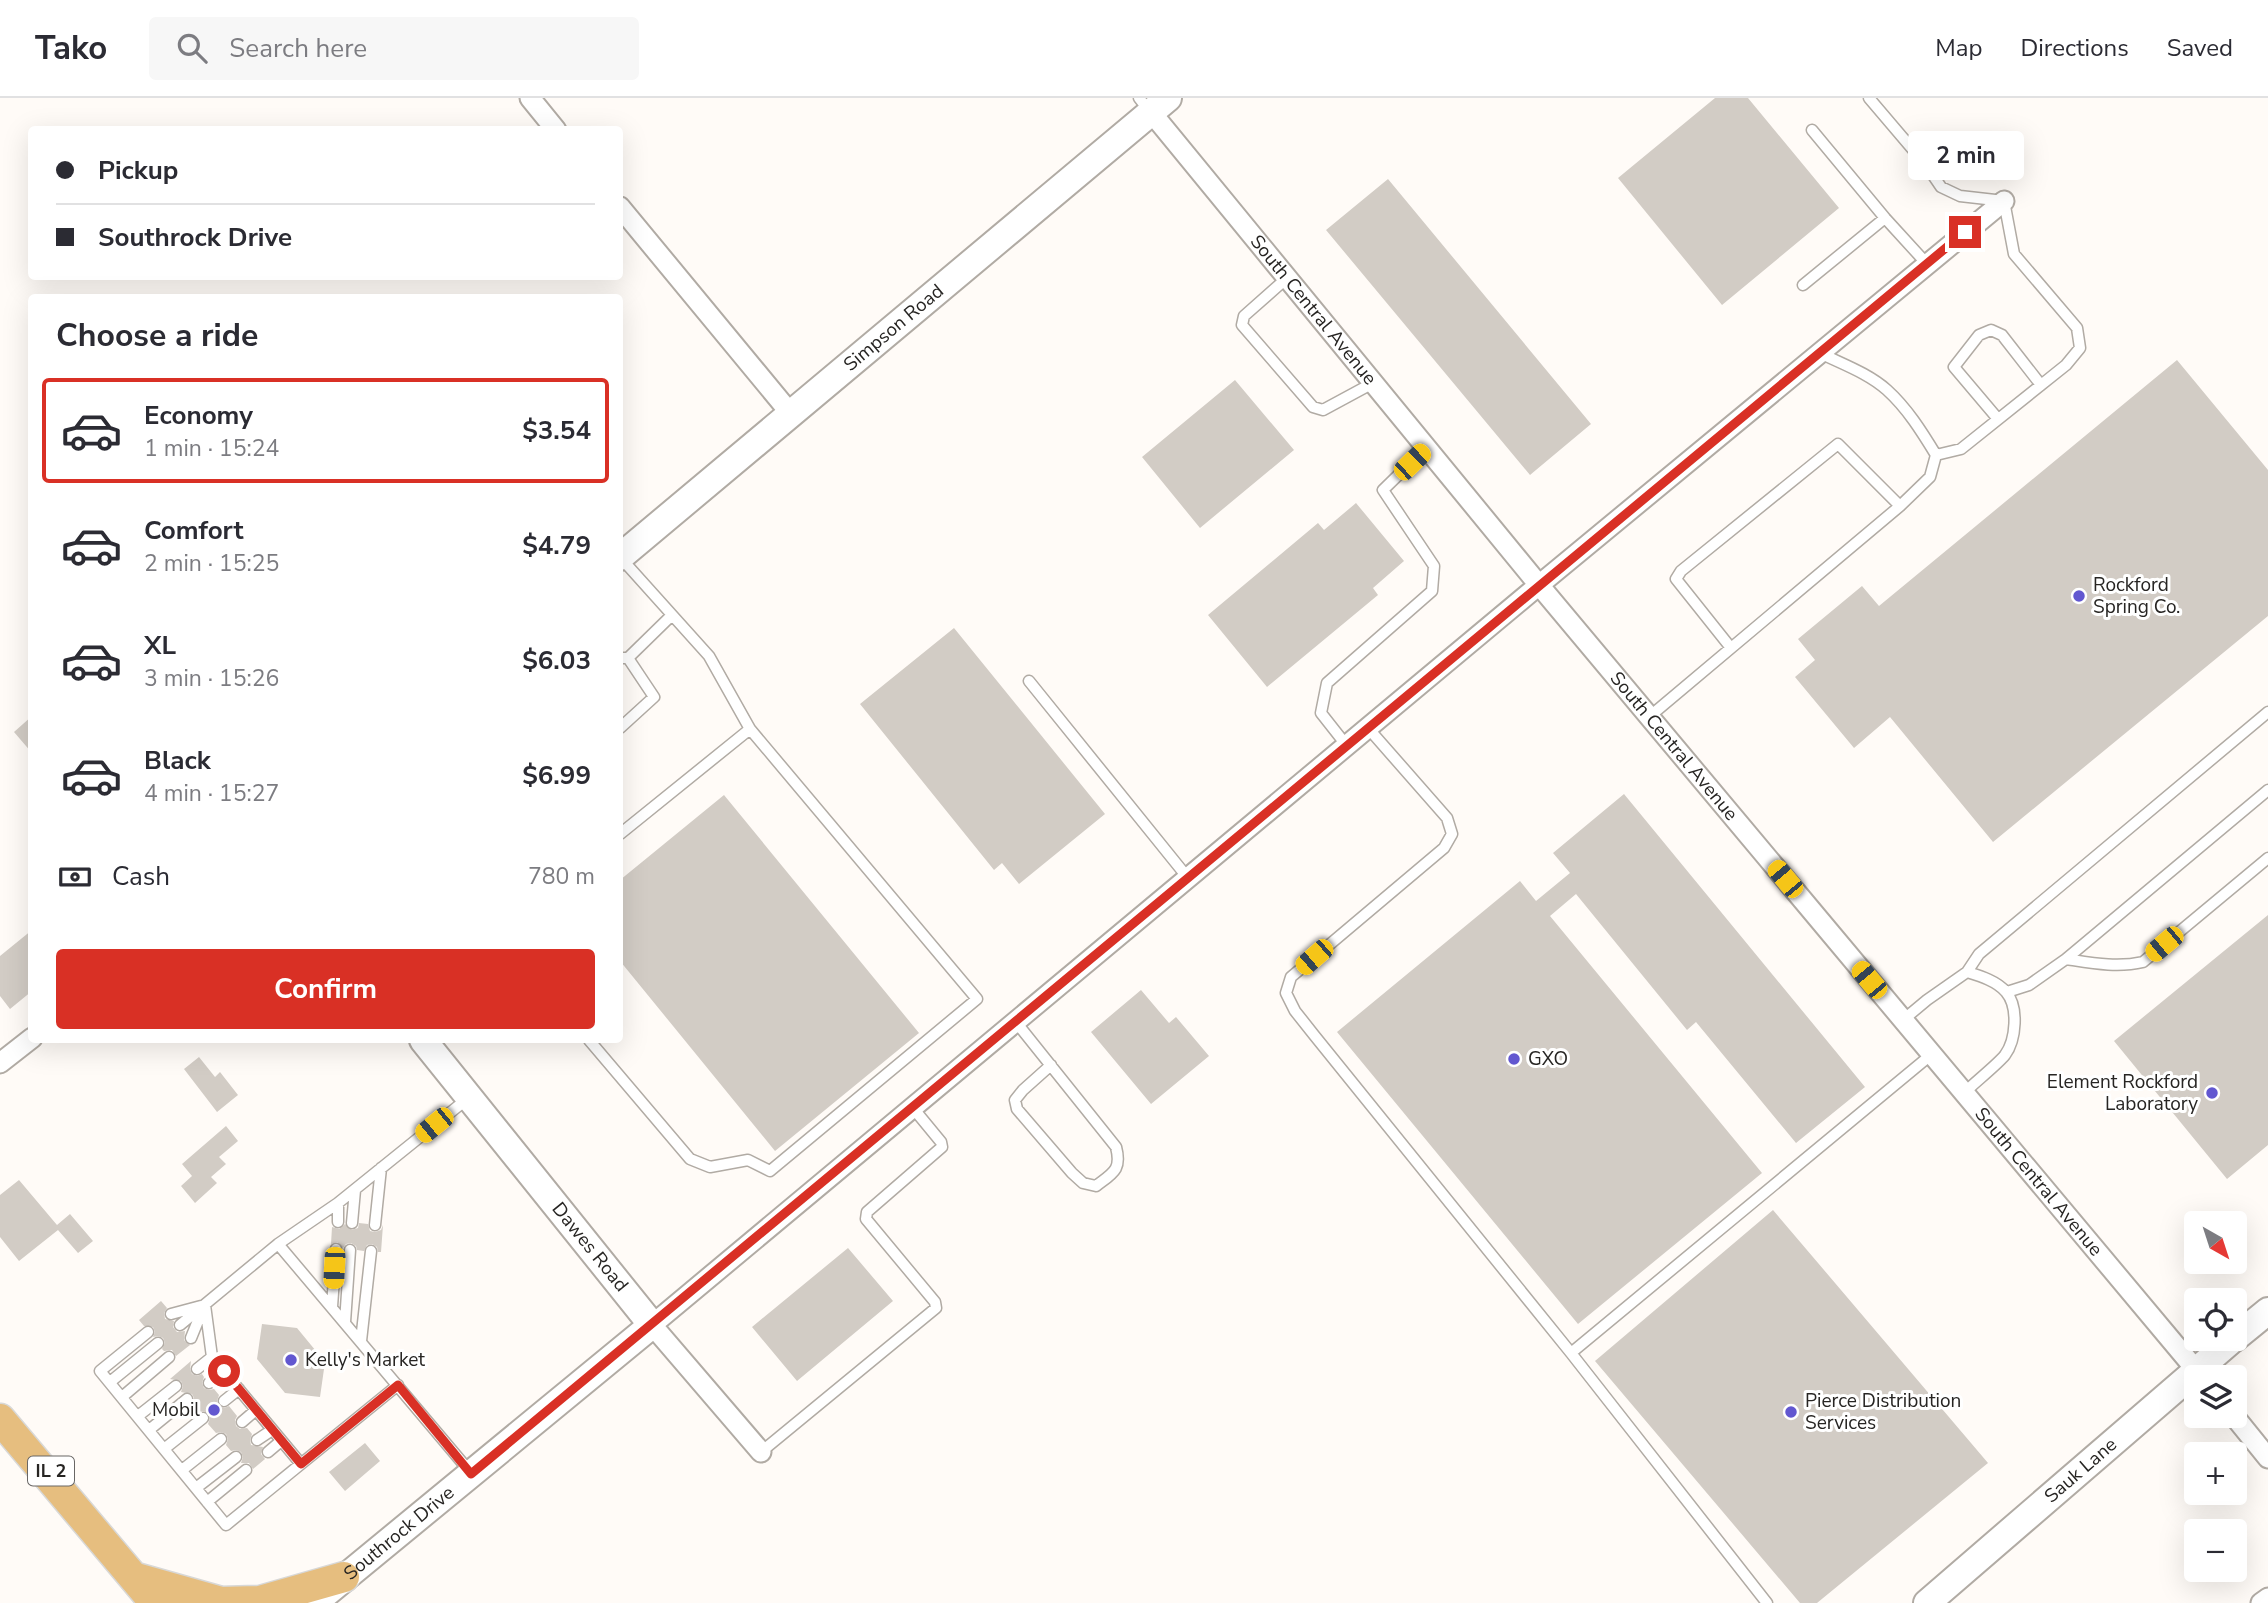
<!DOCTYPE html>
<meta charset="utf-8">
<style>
body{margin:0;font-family:"Nunito Sans",sans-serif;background:#f7f7f7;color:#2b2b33;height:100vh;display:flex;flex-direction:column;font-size:26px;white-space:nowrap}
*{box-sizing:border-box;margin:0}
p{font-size:23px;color:#7c7c81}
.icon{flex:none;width:38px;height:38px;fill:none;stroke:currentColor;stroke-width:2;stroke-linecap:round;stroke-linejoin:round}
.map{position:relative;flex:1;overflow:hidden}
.drawer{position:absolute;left:28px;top:196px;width:595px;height:749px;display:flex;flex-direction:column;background:#fff;border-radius:7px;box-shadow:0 7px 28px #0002}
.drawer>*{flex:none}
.hud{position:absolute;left:28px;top:28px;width:595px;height:154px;border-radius:7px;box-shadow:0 7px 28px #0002;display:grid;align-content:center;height:154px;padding:0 28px;background:#fff}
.needle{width:46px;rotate:141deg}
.buttons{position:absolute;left:2184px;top:1113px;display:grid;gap:14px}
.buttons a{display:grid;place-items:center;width:63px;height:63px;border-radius:7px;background:#fff;box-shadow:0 7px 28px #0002;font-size:35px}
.end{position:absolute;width:32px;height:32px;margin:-16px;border:9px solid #d93025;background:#fff;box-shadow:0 0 0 4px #fff}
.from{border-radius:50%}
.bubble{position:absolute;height:49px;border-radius:7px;background:#fff;box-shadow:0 7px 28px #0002;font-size:23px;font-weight:700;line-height:49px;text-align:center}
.car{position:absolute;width:21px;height:42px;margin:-21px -10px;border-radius:9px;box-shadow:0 0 5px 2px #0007;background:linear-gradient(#f5c518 24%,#345 0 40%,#f5c518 0 76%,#345 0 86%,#f5c518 0)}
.hud b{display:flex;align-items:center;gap:24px;height:66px;font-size:26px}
.hud b+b{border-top:2px solid #e1e1e2}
.hud i{width:18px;height:18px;background:#2b2b33}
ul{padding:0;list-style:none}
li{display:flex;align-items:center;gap:21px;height:105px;margin:0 14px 10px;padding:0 14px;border:4px solid transparent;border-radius:7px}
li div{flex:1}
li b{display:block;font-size:26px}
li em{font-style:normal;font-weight:700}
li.active{border-color:#d93025}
li>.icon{width:63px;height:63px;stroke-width:1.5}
h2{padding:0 28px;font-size:32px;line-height:84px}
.pay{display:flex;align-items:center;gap:18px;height:77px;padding:0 28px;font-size:26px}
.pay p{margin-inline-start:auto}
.cta{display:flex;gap:14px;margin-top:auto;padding:14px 28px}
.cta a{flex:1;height:80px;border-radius:7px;background:#d93025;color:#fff;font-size:28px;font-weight:700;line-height:80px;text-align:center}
header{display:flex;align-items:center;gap:42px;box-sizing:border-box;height:98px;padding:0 35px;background:#fff;border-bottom:2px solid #e1e1e2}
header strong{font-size:33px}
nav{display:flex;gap:38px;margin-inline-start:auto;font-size:24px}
.search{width:490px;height:63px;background:#f7f7f7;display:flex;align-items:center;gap:18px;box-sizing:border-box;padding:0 24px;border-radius:7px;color:#7c7c81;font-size:26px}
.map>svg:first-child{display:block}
</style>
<header>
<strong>Tako</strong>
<div class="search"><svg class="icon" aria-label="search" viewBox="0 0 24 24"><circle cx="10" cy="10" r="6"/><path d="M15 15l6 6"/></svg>Search here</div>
<nav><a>Map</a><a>Directions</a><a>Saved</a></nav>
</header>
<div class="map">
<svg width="2268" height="1505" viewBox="0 0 2268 1505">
<rect width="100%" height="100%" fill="#fffbf7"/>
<!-- building -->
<path fill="#d2ccc5" d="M 1715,0 L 1748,0 L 1839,110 L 1722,207 L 1618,80 Z
M 1388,81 L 1591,326 L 1530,377 L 1326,132 Z
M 2177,262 L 2268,372 L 2268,518 L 1993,744 L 1890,619 L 1854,650 L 1795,579 L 1815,562 L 1798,541 L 1862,488 L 1879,508 Z
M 1235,282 L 1294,352 L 1200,430 L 1142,359 Z
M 1356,405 L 1404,463 L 1373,490 L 1378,497 L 1267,589 L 1208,517 L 1318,425 L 1324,432 Z
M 954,530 L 1105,716 L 1019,786 L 1002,765 L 994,772 L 860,606 Z
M 32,618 L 32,655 L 14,634 Z
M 1624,696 L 1865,989 L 1796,1045 L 1696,924 L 1687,932 L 1576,796 L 1550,818 L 1762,1075 L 1578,1226 L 1337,934 L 1520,783 L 1536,803 L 1570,775 L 1553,755 Z
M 724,697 L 919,935 L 775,1053 L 620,863 L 620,782 Z
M 2268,817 L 2268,1047 L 2227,1081 L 2114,943 Z
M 32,832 L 32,893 L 10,911 L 0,898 L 0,858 Z
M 1141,892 L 1169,925 L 1176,919 L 1209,958 L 1151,1006 L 1091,934 Z
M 199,959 L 215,979 L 220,974 L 238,997 L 217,1014 L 184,971 Z
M 226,1028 L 238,1043 L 219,1059 L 226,1066 L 211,1079 L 217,1085 L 195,1105 L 181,1088 L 192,1078 L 182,1066 Z
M 19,1082 L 57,1127 L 70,1116 L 93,1143 L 78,1155 L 58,1132 L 19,1163 L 0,1139 L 0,1097 Z
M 1773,1112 L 1988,1365 L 1817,1505 L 1800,1505 L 1595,1263 Z
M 359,1125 L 368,1126 L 370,1133 L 375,1134 L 381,1132 L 383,1127 L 381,1154 L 378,1154 L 377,1149 L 372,1146 L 367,1147 L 364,1153 L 357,1152 L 356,1148 L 351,1145 L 346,1146 L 343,1150 L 337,1144 L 331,1146 L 332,1129 L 339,1131 L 345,1126 L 352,1132 L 358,1130 Z
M 848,1150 L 893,1203 L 797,1283 L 752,1229 Z
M 161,1203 L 167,1210 L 164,1215 L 165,1221 L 174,1223 L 173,1229 L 177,1234 L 185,1233 L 184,1242 L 190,1247 L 176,1258 L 172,1252 L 164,1253 L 162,1251 L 165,1245 L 163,1240 L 158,1238 L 153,1239 L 155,1234 L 153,1229 L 144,1228 L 139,1222 Z
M 262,1226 L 297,1230 L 325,1264 L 320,1299 L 285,1295 L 257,1261 Z
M 191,1263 L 190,1271 L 192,1276 L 197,1278 L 202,1276 L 204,1279 L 202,1285 L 204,1290 L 209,1292 L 214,1291 L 219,1297 L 217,1303 L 219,1308 L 224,1310 L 229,1308 L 237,1318 L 235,1322 L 236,1328 L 240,1331 L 247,1330 L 252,1336 L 250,1342 L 251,1347 L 263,1349 L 261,1356 L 265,1361 L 253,1371 L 249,1365 L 241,1365 L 243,1359 L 241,1354 L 236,1352 L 231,1353 L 226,1347 L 228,1341 L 226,1336 L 221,1334 L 216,1335 L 208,1326 L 210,1320 L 208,1315 L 203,1313 L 198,1314 L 192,1307 L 194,1300 L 192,1296 L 181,1294 L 183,1288 L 181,1283 L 170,1281 Z
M 365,1345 L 380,1363 L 345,1393 L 329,1374 Z"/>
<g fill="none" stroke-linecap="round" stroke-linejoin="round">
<defs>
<path id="lane" d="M 1139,0 L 1150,14
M 1869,0 L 1926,67 L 1941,89 L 1960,98 L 2004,103 L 2014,156 L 2077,230 L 2080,250 L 2066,267 L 1961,351 L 1936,357
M 1812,32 L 1885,120
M 1287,180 L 1244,218 L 1242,227 L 1313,309 L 1323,312 L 1373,285
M 1803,187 L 1885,120 L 1927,166
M 1998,321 L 1954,269 L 1979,237 L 1991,232 L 2002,237 L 2041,287
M 1731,550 L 1676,481 L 1681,473 L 1838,346 L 1900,408
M 620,560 L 628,560 L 672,517
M 1029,583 L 1188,780
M 1649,619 L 1900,408 L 1930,379 L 1936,357 C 1922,334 1907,310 1887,292 C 1868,275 1842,266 1820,255
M 620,630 L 654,599 L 628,560
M 1368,630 L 1447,720 L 1452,736 L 1444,750 L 1291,879 L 1286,895 L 1295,913 L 1314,937 L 1571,1255 L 1767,1505
M 1347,648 L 1321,615 L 1327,585 L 1432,493 L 1434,468 L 1383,392 L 1426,350
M 620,736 L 750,631
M 2066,861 L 2268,692
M 1967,874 L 1979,856 L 2268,614
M 2007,894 L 2029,887 L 2066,861 C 2092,865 2117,870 2143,864 L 2268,760
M 1903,922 L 1927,902 L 1967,874 C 1980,878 1997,883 2006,894 C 2019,909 2016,942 2005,957 C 1998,966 1974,985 1964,995
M 1016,924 L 1116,1049 C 1122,1072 1113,1075 1096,1088 L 1083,1085 L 1072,1075 L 1017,1011 L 1015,1002 L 1023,992 L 1051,967
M 589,942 L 690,1061 L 710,1069 L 748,1062 L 770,1073 L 977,901 L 750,631 L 709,558 L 620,459
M 467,1001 L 338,1105 L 278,1146 L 471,1375
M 338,1124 L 338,1105
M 352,1125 L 355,1092
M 375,1127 L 381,1070
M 205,1207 L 212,1259 L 301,1366
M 332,1209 L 336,1151
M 171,1216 L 201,1208
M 345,1224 L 350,1152
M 180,1227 L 278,1146
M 148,1234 L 100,1273 L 226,1427 L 398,1287
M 191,1240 L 204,1208
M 361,1243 L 371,1153
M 1571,1255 L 1932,956
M 197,1271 L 212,1259
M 110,1284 L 158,1245
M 209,1285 L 224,1273
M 122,1299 L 169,1259
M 224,1303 L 239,1291
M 138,1318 L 176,1288
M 242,1324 L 256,1312
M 149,1332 L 187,1301
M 257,1342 L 272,1332
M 164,1351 L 203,1320
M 268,1354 L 281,1343
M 761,1354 L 936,1210 L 935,1204 L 866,1121 L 867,1114 L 942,1049 L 941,1044 L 913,1010
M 182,1372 L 221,1341
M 196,1390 L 236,1359
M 207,1404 L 246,1372"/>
<g id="street">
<path d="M 530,0 L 556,32"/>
<path id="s1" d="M 1151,14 L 1539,487 L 2202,1279"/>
<path d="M 620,109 L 791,316"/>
<path d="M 0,965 L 32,940"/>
<path d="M 2234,1318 L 2268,1360"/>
<path d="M 761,1354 L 652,1227 L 1539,487 L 2004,103"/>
<path d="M 2261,1505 L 2268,1500"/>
</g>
<g id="secondary">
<path id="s2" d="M 620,459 L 1168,0"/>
<path d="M 2235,1240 L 2268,1213"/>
<path id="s3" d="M 314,1505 L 652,1227 L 423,942"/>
<path id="s4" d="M 1927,1505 L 2233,1241"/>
</g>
<path id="primary" d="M 0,1321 L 155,1505
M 136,1480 L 221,1504 L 260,1503 L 344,1479"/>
</defs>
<!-- lane casing -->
<use href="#lane" stroke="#b1aba4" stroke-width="13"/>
<!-- street casing -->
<use href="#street" stroke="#b1aba4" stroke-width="23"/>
<!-- secondary casing -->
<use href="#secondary" stroke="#b1aba4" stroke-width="30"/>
<!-- primary casing -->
<use href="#primary" stroke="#d8d8d7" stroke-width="33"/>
<!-- lane -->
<use href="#lane" stroke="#fff" stroke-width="10"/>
<!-- street -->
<use href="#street" stroke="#fff" stroke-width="19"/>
<!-- secondary -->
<use href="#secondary" stroke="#fff" stroke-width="26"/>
<!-- primary -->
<use href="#primary" stroke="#e6be7f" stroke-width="30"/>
</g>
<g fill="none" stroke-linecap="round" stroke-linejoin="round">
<!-- route -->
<path stroke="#d93025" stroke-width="9" d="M 224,1273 L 301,1366 L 398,1287 L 471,1376 L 1965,134"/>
</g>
<!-- markers -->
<g fill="#6257d0" stroke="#fff" stroke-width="2.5">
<circle cx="2079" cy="498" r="7"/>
<circle cx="1514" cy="961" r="7"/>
<circle cx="2212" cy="995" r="7"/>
<circle cx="291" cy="1262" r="7"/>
<circle cx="214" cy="1312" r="7"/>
<circle cx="1791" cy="1314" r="7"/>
</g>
<g text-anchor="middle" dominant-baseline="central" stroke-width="6" stroke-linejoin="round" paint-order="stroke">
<!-- shield labels -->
<rect fill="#fff" stroke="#686665" stroke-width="2" x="28" y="1358.5" width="46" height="29" rx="5"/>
<g font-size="18" font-weight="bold" fill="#272523">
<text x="51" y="1373">IL 2</text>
</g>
<!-- street labels -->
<g font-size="19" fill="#272523" stroke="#fff">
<text stroke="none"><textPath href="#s1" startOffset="256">South Central Avenue</textPath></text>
<text stroke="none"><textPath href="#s2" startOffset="357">Simpson Road</textPath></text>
<text stroke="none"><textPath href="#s1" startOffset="822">South Central Avenue</textPath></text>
<text stroke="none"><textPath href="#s1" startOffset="1390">South Central Avenue</textPath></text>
<text transform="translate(590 1149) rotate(51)">Dawes Road</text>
<text stroke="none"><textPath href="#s4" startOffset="203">Sauk Lane</textPath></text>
<text stroke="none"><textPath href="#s3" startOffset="110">Southrock Drive</textPath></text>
</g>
<!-- poi labels -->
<g font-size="19" fill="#272523" stroke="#fff" text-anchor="start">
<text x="2093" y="487">Rockford<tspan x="2093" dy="22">Spring Co.</tspan></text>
<text x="1528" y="961">GXO</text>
<text x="2198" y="984" text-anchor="end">Element Rockford<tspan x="2198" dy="22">Laboratory</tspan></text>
<text x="305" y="1262">Kelly's Market</text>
<text x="1805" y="1303">Pierce Distribution<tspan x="1805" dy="22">Services</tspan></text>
<text x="200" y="1312" text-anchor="end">Mobil</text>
</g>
</g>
</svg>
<div class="buttons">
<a><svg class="needle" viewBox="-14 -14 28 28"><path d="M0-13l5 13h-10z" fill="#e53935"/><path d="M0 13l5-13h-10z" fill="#7c7c81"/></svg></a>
<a><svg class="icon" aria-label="locate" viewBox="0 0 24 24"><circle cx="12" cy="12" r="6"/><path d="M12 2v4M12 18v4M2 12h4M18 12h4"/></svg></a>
<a><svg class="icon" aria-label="layers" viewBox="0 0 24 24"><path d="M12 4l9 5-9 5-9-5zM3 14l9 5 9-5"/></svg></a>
<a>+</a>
<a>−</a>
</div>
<i class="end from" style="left:224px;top:1273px"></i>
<i class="end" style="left:1965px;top:134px"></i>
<div class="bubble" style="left:1908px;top:33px;width:116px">2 min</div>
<i class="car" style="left:1412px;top:364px;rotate:46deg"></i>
<i class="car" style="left:1785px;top:781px;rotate:320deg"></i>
<i class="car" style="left:2164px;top:846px;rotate:230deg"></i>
<i class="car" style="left:1314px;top:859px;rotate:229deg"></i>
<i class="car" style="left:1869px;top:882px;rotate:320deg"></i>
<i class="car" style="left:434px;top:1027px;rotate:231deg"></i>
<i class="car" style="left:334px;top:1170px;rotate:183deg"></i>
<div class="hud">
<b><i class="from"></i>Pickup</b>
<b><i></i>Southrock Drive</b>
</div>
<section class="drawer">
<h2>Choose a ride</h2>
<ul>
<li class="active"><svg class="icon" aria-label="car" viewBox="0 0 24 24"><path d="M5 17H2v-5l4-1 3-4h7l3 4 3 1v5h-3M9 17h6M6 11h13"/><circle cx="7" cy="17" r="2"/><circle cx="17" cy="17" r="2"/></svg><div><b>Economy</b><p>1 min · 15:24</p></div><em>$3.54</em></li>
<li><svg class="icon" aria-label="car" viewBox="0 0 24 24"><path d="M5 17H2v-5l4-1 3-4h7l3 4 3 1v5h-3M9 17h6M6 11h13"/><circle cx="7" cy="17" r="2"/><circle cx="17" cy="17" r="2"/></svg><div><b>Comfort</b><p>2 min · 15:25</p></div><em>$4.79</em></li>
<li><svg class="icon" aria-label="car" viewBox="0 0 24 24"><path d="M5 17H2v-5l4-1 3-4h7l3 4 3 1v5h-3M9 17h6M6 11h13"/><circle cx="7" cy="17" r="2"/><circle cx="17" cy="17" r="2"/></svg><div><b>XL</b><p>3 min · 15:26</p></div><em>$6.03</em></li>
<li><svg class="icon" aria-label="car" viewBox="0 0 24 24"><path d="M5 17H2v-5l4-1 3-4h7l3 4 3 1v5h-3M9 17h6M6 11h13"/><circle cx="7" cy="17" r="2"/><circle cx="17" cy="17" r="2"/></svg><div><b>Black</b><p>4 min · 15:27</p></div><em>$6.99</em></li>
</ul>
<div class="pay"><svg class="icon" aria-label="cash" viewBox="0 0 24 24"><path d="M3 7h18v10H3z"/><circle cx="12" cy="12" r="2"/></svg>Cash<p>780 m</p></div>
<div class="cta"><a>Confirm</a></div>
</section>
</div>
